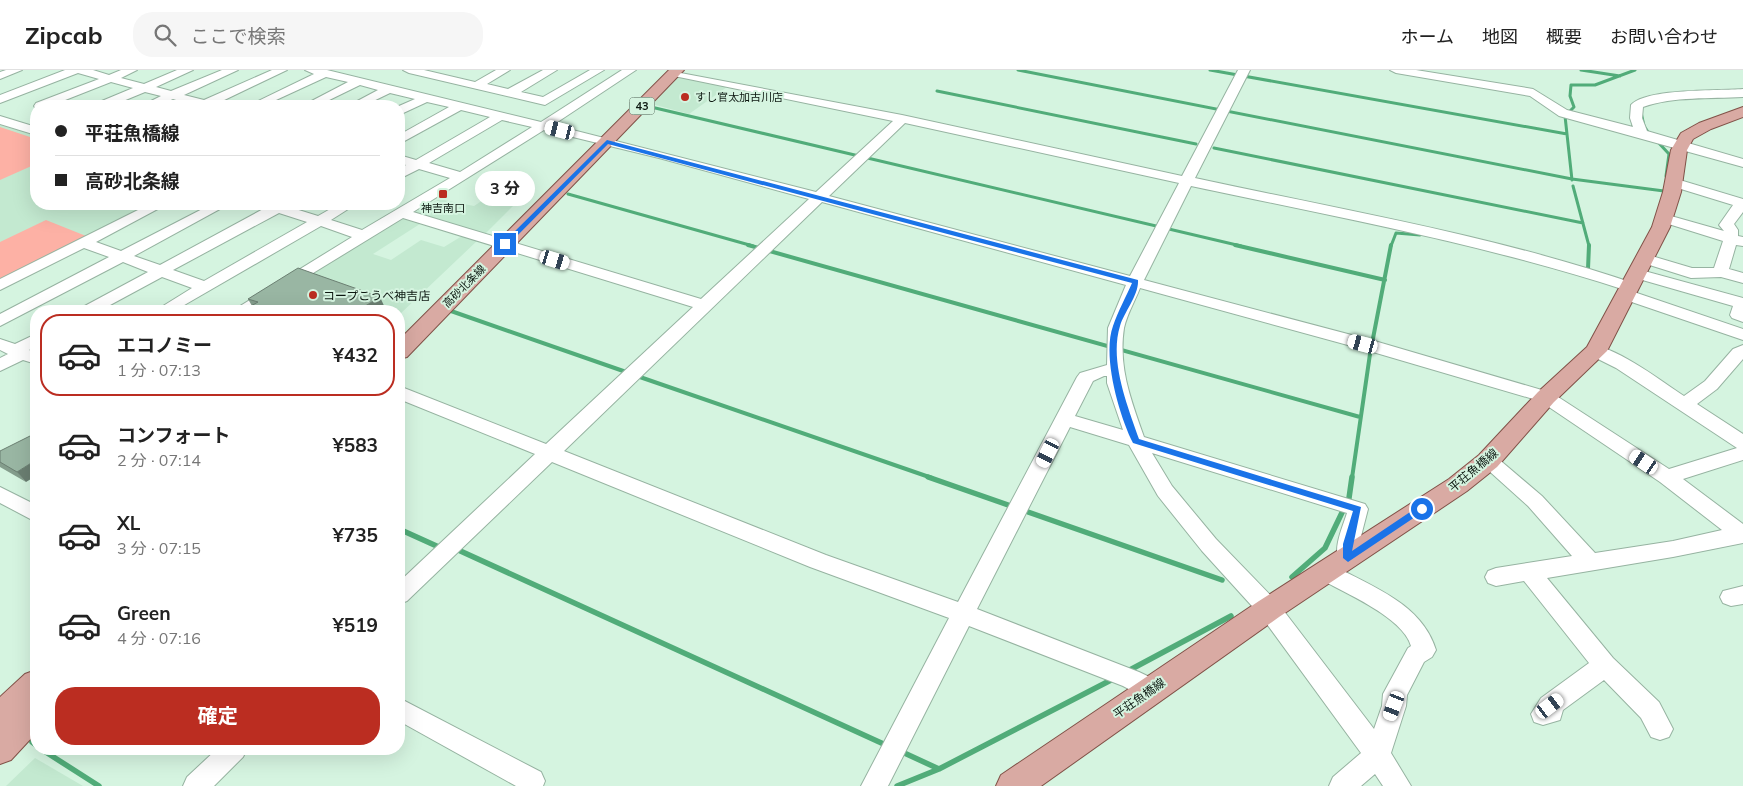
<!DOCTYPE html>
<html lang="ja">
<meta charset="utf-8">
<style>
body{margin:0;font-family:Mulish,"Noto Sans JP",sans-serif;background:#f6f6f6;color:#222;height:100vh;display:flex;flex-direction:column;font-size:19px;white-space:nowrap}
*{box-sizing:border-box;margin:0}
p{font-size:16px;color:#767676}
.icon{flex:none;width:28px;height:28px;fill:none;stroke:currentColor;stroke-width:2;stroke-linecap:round;stroke-linejoin:round}
.map{position:relative;flex:1;overflow:hidden}
.drawer{position:absolute;left:30px;top:235px;width:375px;height:450px;display:flex;flex-direction:column;background:#fff;border-radius:20px;box-shadow:0 5px 20px #0002}
.drawer>*{flex:none}
.guide{position:absolute;left:30px;top:30px;width:375px;height:110px;border-radius:20px;box-shadow:0 5px 20px #0002;display:grid;align-content:center;height:110px;padding:0 25px;background:#fff}
.end{position:absolute;width:22px;height:22px;margin:-11px;border:6px solid #1a73e8;background:#fff;box-shadow:0 0 0 2px #fff}
.from{border-radius:50%}
.bubble{position:absolute;height:35px;border-radius:18px;background:#fff;box-shadow:0 5px 20px #0002;font-size:16px;font-weight:700;line-height:35px;text-align:center}
.car{position:absolute;width:15px;height:30px;margin:-15px -8px;border-radius:6px;box-shadow:0 0 4px 1px #0007;background:linear-gradient(#fff 24%,#345 0 40%,#fff 0 76%,#345 0 86%,#fff 0)}
.guide b{display:flex;align-items:center;gap:18px;height:48px;font-size:19px}
.guide b+b{border-top:1px solid #e0e0e0}
.guide i{width:12px;height:12px;background:#222}
ul{padding:9px 0 0;list-style:none}
li{display:flex;align-items:center;gap:15px;height:82px;margin:0 10px 8px;padding:0 15px;border:2px solid transparent;border-radius:20px}
li div{flex:1}
li b{display:block;font-size:19px}
li em{font-style:normal;font-weight:700}
li.on{border-color:#bb2d21}
li>.icon{width:45px;height:45px;stroke-width:1.5}
.action{display:flex;gap:10px;margin-top:auto;padding:10px 25px}
.action a{flex:1;height:58px;border-radius:20px;background:#bb2d21;color:#fff;font-size:20px;font-weight:700;line-height:58px;text-align:center}
header{display:flex;align-items:center;gap:30px;box-sizing:border-box;height:70px;padding:0 25px;background:#fff;border-bottom:1px solid #e0e0e0}
header strong{font-size:24px}
nav{display:flex;gap:28px;margin-inline-start:auto;font-size:18px}
.search{width:350px;height:45px;background:#f6f6f6;display:flex;align-items:center;gap:12px;box-sizing:border-box;padding:0 18px;border-radius:20px;color:#767676;font-size:19px}
.map>svg:first-child{display:block}
</style>
<header>
<strong>Zipcab</strong>
<div class="search"><svg class="icon" aria-label="search" viewBox="0 0 24 24"><circle cx="10" cy="10" r="6"/><path d="M15 15l6 6"/></svg>ここで検索</div>
<nav><a>ホーム</a><a>地図</a><a>概要</a><a>お問い合わせ</a></nav>
</header>
<div class="map">
<svg width="1743" height="716" viewBox="0 0 1743 716">
<rect width="100%" height="100%" fill="#d5f4e0"/>
<!-- built -->
<path fill="#c3e9d0" d="M 679,6 L 727,17 L 689,44 L 652,34 Z
M 0,54 L 36,66 L 36,134 L 154,134 L 0,210 Z
M 512,111 L 532,117 L 485,164 L 409,145 L 439,129 L 474,136 Z
M 408,147 L 423,152 L 373,184 L 391,190 L 421,170 L 444,177 L 462,166 L 478,170 L 399,245 L 399,241 L 251,241 L 402,148 Z
M 35,688 L 83,716 L 6,716 Z"/>
<!-- green -->
<path fill="#fdb1a5" d="M 0,57 L 36,69 L 36,94 L 0,110 Z
M 46,150 L 86,166 L 0,209 L 0,172 Z"/>
<g fill="none" stroke-linecap="round" stroke-linejoin="round">
<!-- stream-far2 -->
<path stroke="#51ac79" stroke-width="3" d="M 1018,0 L 1572,109 L 1664,121 L 1665,117
M 1210,0 L 1567,64
M 1581,0 L 1620,6
M 937,21 L 1196,74
M 651,37 L 1241,176
M 1641,42 L 1644,56 L 1650,65
M 1656,70 L 1669,84 L 1666,106
M 1214,78 L 1583,153
M 1572,110 L 1565,46 L 1574,37 L 1570,26 L 1571,15 L 1595,15 L 1635,0
M 1573,116 L 1589,176
M 568,124 L 753,176
M 1391,176 L 1396,163 L 1420,165"/>
<!-- stream-far1 -->
<path stroke="#51ac79" stroke-width="4" d="M 748,175 L 1360,347
M 1235,175 L 1385,210
M 1583,201 L 1588,199 L 1589,175
M 451,241 L 629,303
M 637,306 L 932,408
M 1352,408 L 1370,284 L 1391,175"/>
<!-- stream -->
<path stroke="#51ac79" stroke-width="5.5" d="M 928,407 L 1011,436
M 1028,442 L 1222,510
M 399,459 L 441,478
M 456,479 L 888,676
M 1292,507 L 1325,478 L 1349,428 L 1352,407
M 1126,602 L 1231,546
M 32,672 L 36,675
M 41,679 L 99,716
M 900,681 L 939,699
M 897,716 L 939,699 L 1113,609"/>
<defs>
<path id="minor" d="M 6,0 L 22,0 L 0,9 L 0,2 Z
M 65,0 L 93,0 L 109,5 L 121,0 L 137,0 L 121,8 L 144,14 L 177,0 L 193,0 L 156,17 L 171,21 L 222,0 L 238,0 L 184,25 L 204,30 L 272,0 L 287,0 L 216,34 L 217,36 L 195,36 L 173,29 L 157,36 L 141,36 L 161,26 L 145,22 L 111,36 L 95,36 L 97,33 L 133,18 L 111,12 L 50,36 L 36,36 L 36,39 L 34,36 L 36,33 L 99,9 L 78,3 L 0,33 L 0,25 Z
M 305,0 L 327,0 L 541,52 L 622,0 L 636,0 L 553,55 L 816,122 L 893,51 L 674,6 L 668,3 L 670,1 L 902,45 L 1182,106 L 1238,0 L 1250,0 L 1195,108 C 1342,140 1493,165 1636,214 L 1638,217 L 1631,221 L 1743,259 L 1743,270 L 1620,228 L 1618,225 L 1625,220 C 1484,174 1336,147 1191,116 L 1144,210 L 1378,272 L 1552,323 L 1669,399 L 1737,378 L 1616,298 L 1590,285 L 1587,281 L 1590,277 C 1611,272 1665,314 1684,326 L 1705,311 L 1733,279 L 1743,275 L 1743,289 L 1717,319 L 1697,334 L 1743,364 L 1743,390 L 1683,409 L 1743,454 L 1743,473 L 1673,487 L 1547,508 L 1613,588 L 1659,632 L 1673,659 L 1669,667 L 1660,670 L 1651,667 L 1641,648 L 1604,610 L 1563,640 L 1560,650 L 1543,655 L 1534,652 L 1531,644 L 1541,628 L 1589,593 L 1524,511 L 1496,516 L 1488,513 L 1485,507 L 1488,501 L 1496,498 L 1572,486 L 1528,436 L 1478,391 L 1481,386 L 1488,384 L 1495,386 L 1542,426 L 1595,483 L 1673,471 L 1722,460 L 1660,412 L 1540,331 L 1366,280 L 1140,218 C 1135,231 1127,244 1124,258 C 1118,297 1131,330 1144,367 L 1365,434 L 1368,439 L 1359,474 L 1359,489 L 1356,495 L 1348,497 L 1340,495 C 1332,479 1342,459 1347,443 L 1152,383 L 1172,416 L 1216,469 L 1277,532 L 1374,659 L 1382,636 L 1383,624 L 1408,578 L 1411,576 C 1403,547 1343,522 1318,508 L 1315,502 L 1318,496 L 1326,493 L 1334,496 C 1373,517 1422,534 1436,580 L 1432,587 L 1424,592 L 1407,625 L 1406,636 L 1391,683 L 1411,716 L 1383,716 L 1375,704 L 1361,716 L 1329,716 L 1333,707 L 1361,683 L 1261,546 L 1202,481 L 1158,426 L 1129,375 L 1070,357 L 977,539 L 1139,602 L 1160,612 L 1163,620 L 1160,628 L 1151,631 L 1123,616 L 969,556 L 888,716 L 861,716 L 949,548 L 810,497 L 552,392 L 407,531 L 399,534 L 399,512 L 535,384 L 399,329 L 399,316 L 546,374 L 693,237 L 403,148 L 251,241 L 232,241 L 352,167 L 321,156 L 174,241 L 155,241 L 192,218 L 162,207 L 99,241 L 79,241 L 81,238 L 148,202 L 123,192 L 0,256 L 0,244 L 109,187 L 84,178 L 0,220 L 0,209 L 150,134 L 167,134 L 96,172 L 121,181 L 212,134 L 229,134 L 134,186 L 160,195 L 265,138 L 263,134 L 291,134 L 289,137 L 318,146 L 339,134 L 356,134 L 331,150 L 362,160 L 450,108 L 419,99 L 399,109 L 399,100 L 406,95 L 399,93 L 399,85 L 416,90 L 490,47 L 461,40 L 399,74 L 399,65 L 449,37 L 427,32 L 399,45 L 399,36 L 415,29 L 390,23 L 363,36 L 348,36 L 378,20 L 360,15 L 317,36 L 302,36 L 348,12 L 326,7 L 263,36 L 248,36 L 314,4 ZM 502,50 L 532,57 L 460,102 L 429,93 ZM 905,53 L 1179,113 L 1130,206 L 829,126 ZM 544,60 L 659,88 L 809,129 L 701,229 L 413,142 ZM 822,132 L 1126,215 L 1108,258 L 1107,295 L 1080,303 L 1077,307 L 958,532 L 826,485 L 564,381 ZM 279,143 L 307,152 L 204,211 L 173,200 ZM 1104,306 L 1107,306 L 1107,313 L 1123,360 L 1075,346 L 1093,311 Z
M 403,0 L 424,0 L 475,12 L 496,0 L 510,0 L 487,14 L 508,19 L 543,0 L 557,0 L 521,22 L 543,27 L 590,0 L 604,0 L 545,35 L 409,3 Z
M 1390,0 L 1416,0 L 1533,19 L 1567,40 L 1633,57 L 1630,48 L 1631,35 C 1646,18 1719,21 1743,19 L 1743,27 C 1709,29 1675,26 1643,37 L 1642,48 L 1647,61 L 1743,89 L 1743,97 L 1559,46 L 1530,26 L 1396,3 Z
M 0,46 L 36,57 L 36,65 L 0,54 Z
M 1673,108 L 1743,129 L 1743,142 L 1734,154 L 1738,160 L 1738,166 L 1743,167 L 1743,176 L 1736,175 L 1729,199 L 1743,203 L 1743,213 L 1721,207 L 1691,208 L 1640,192 L 1637,189 L 1645,184 L 1692,198 L 1714,198 L 1723,171 L 1659,151 L 1657,148 L 1664,144 L 1724,161 L 1719,155 L 1733,135 L 1668,115 L 1666,112 L 1668,109 Z
M 1637,199 L 1743,228 L 1743,252 L 1732,248 L 1730,245 L 1733,236 L 1632,207 L 1629,204 Z
M 36,264 L 36,276 L 29,280 L 36,283 L 36,294 L 23,290 L 0,301 L 0,288 L 8,284 L 0,280 L 0,269 L 15,274 Z
M 0,417 L 36,435 L 36,452 L 0,433 Z
M 1743,516 L 1743,534 L 1731,536 L 1723,533 L 1720,527 L 1723,521 Z
M 399,628 L 541,702 L 545,711 L 543,716 L 516,716 L 399,651 Z
M 217,679 L 247,679 L 243,687 L 214,716 L 183,716 L 187,707 Z"/>
<path id="major" d="M 669,0 L 684,0 L 407,287 L 399,289 L 399,270 Z
M 1743,37 L 1743,47 L 1711,59 L 1693,69 L 1687,80 L 1681,122 L 1670,157 L 1607,281 L 1554,332 L 1497,397 L 1467,421 L 1279,547 L 1041,716 L 996,716 L 1001,705 L 1259,531 L 1449,409 L 1479,385 L 1538,322 L 1587,277 L 1652,157 L 1663,122 L 1671,80 L 1681,63 L 1699,53 Z
M 36,600 L 36,663 L 11,690 L 0,694 L 0,627 L 25,604 Z"/>
</defs>
<!-- minor casing -->
<use href="#minor" stroke="#96b3a1" stroke-width="2"/>
<!-- major casing -->
<use href="#major" stroke="#815248" stroke-width="2"/>
<!-- minor -->
<use href="#minor" fill="#fff" fill-rule="evenodd"/>
<!-- major -->
<use href="#major" fill="#d9aaa3" fill-rule="evenodd"/>
</g>
<!-- wall -->
<path fill="#849d8c" d="M 248,229 L 386,240 L 252,236 Z
M 0,381 L 26,412 L 0,397 Z"/>
<!-- shaded-wall -->
<path fill="#6b7f72" d="M 380,227 L 386,240 L 384,241 L 357,241 Z
M 36,390 L 36,406 L 26,412 L 17,402 Z"/>
<!-- building -->
<path fill="#99b6a3" stroke="#6b7f72" d="M 298,198 L 380,227 L 357,241 L 242,241 L 258,232 L 248,229 Z
M 36,363 L 36,390 L 17,402 L 0,392 L 0,381 Z"/>
<!-- route -->
<path fill="#1a73e8" d="M 607,70 L 1138,210 C 1139,225 1124,242 1120,256 C 1109,291 1128,337 1139,369 L 1361,437 L 1352,481 L 1419,436 L 1426,436 L 1427,439 L 1348,492 L 1343,488 L 1343,474 L 1353,441 L 1133,373 C 1119,345 1102,286 1113,256 C 1118,241 1126,227 1132,213 L 608,74 L 507,176 L 503,176 L 503,173 Z"/>
<!-- markers -->
<g fill="#bb2d21" stroke="#d5f4e0" stroke-width="2">
<circle cx="685" cy="27" r="5"/>
<rect x="438" y="119" width="10" height="10" rx="2.5"/>
<circle cx="313" cy="225" r="5"/>
</g>
<g text-anchor="middle" dominant-baseline="central" stroke-width="4" stroke-linejoin="round" paint-order="stroke">
<!-- far-poi labels -->
<g font-size="11" fill="#0d1811" stroke="#d5f4e0" text-anchor="start">
<text x="695" y="27">すし官太加古川店</text>
<text x="443" y="138" text-anchor="middle">神吉南口</text>
</g>
<!-- shield labels -->
<rect fill="#d5f4e0" stroke="#495a4f" stroke-width="1" x="629.5" y="27.5" width="25" height="17" rx="4"/>
<g font-size="11" font-weight="bold" fill="#0d1811">
<text x="642" y="36">43</text>
</g>
<!-- far-street labels -->
<g font-size="11" fill="#0d1811" stroke="#d5f4e0">
<text transform="translate(464 216) rotate(-45)">高砂北条線</text>
</g>
<!-- poi labels -->
<g font-size="12" fill="#0d1811" stroke="#d5f4e0" text-anchor="start">
<text x="323" y="225">コープこうべ神吉店</text>
</g>
<!-- street labels -->
<g font-size="12" fill="#0d1811" stroke="#d5f4e0">
<text transform="translate(1473 400) rotate(-40)">平荘魚橋線</text>
<text transform="translate(1139 628) rotate(-35)">平荘魚橋線</text>
</g>
</g>
</svg>
<i class="end from" style="left:1422px;top:439px"></i>
<i class="end" style="left:505px;top:174px"></i>
<div class="bubble" style="left:475px;top:101px;width:60px">3 分</div>
<i class="car" style="left:560px;top:60px;rotate:284deg"></i>
<i class="car" style="left:555px;top:190px;rotate:107deg"></i>
<i class="car" style="left:1363px;top:274px;rotate:285deg"></i>
<i class="car" style="left:1048px;top:383px;rotate:207deg"></i>
<i class="car" style="left:1644px;top:392px;rotate:304deg"></i>
<i class="car" style="left:1394px;top:636px;rotate:201deg"></i>
<i class="car" style="left:1550px;top:636px;rotate:53deg"></i>
<div class="guide">
<b><i class="from"></i>平荘魚橋線</b>
<b><i></i>高砂北条線</b>
</div>
<section class="drawer">
<ul>
<li class="on"><svg class="icon" aria-label="car" viewBox="0 0 24 24"><path d="M5 17H2v-5l4-1 3-4h7l3 4 3 1v5h-3M9 17h6M6 11h13"/><circle cx="7" cy="17" r="2"/><circle cx="17" cy="17" r="2"/></svg><div><b>エコノミー</b><p>1 分 · 07:13</p></div><em>¥432</em></li>
<li><svg class="icon" aria-label="car" viewBox="0 0 24 24"><path d="M5 17H2v-5l4-1 3-4h7l3 4 3 1v5h-3M9 17h6M6 11h13"/><circle cx="7" cy="17" r="2"/><circle cx="17" cy="17" r="2"/></svg><div><b>コンフォート</b><p>2 分 · 07:14</p></div><em>¥583</em></li>
<li><svg class="icon" aria-label="car" viewBox="0 0 24 24"><path d="M5 17H2v-5l4-1 3-4h7l3 4 3 1v5h-3M9 17h6M6 11h13"/><circle cx="7" cy="17" r="2"/><circle cx="17" cy="17" r="2"/></svg><div><b>XL</b><p>3 分 · 07:15</p></div><em>¥735</em></li>
<li><svg class="icon" aria-label="car" viewBox="0 0 24 24"><path d="M5 17H2v-5l4-1 3-4h7l3 4 3 1v5h-3M9 17h6M6 11h13"/><circle cx="7" cy="17" r="2"/><circle cx="17" cy="17" r="2"/></svg><div><b>Green</b><p>4 分 · 07:16</p></div><em>¥519</em></li>
</ul>
<div class="action"><a>確定</a></div>
</section>
</div>
